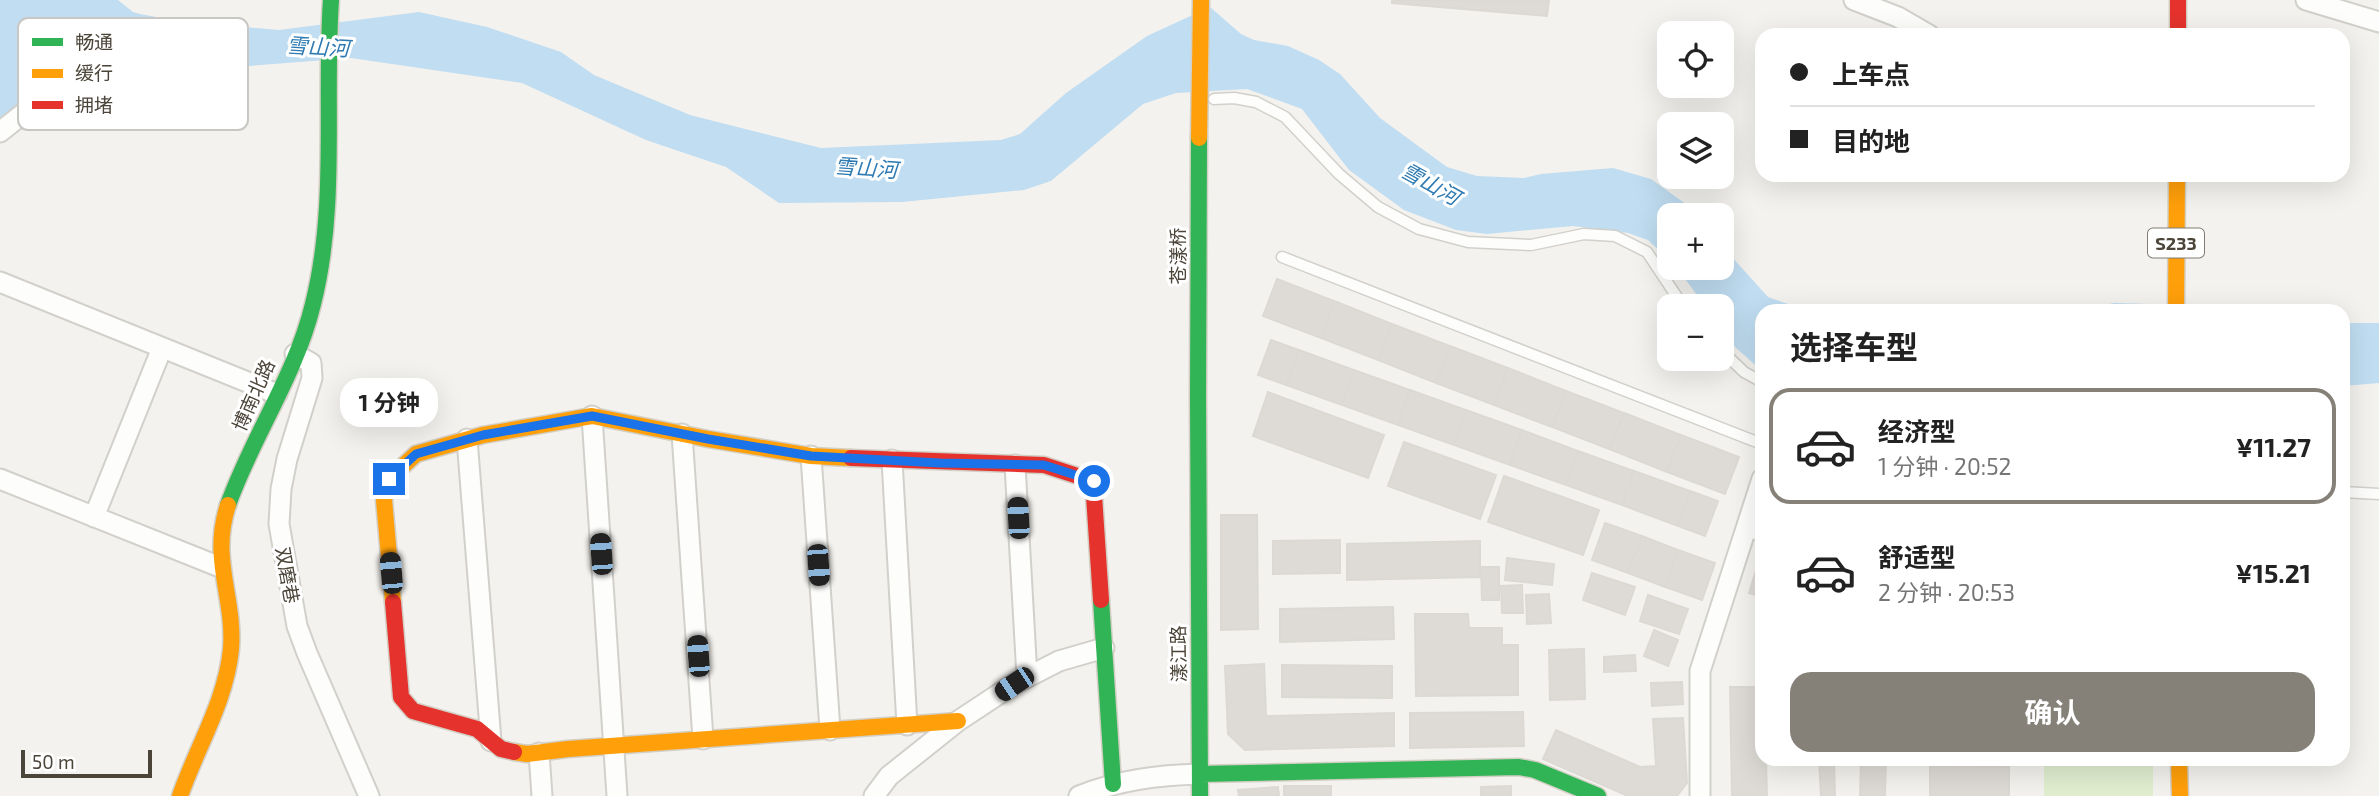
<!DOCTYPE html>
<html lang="zh">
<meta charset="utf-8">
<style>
body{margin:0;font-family:"Exo 2","Noto Sans SC",sans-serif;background:#f6f6f6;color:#222;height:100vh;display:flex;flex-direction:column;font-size:26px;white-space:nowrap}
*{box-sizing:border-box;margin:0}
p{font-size:23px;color:#767676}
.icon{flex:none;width:38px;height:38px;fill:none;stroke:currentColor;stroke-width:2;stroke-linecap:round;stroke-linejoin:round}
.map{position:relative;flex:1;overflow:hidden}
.sheet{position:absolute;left:1755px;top:304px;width:595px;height:462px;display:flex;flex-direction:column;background:#fff;border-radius:21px;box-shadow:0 7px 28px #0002}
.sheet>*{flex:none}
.banner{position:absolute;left:1755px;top:28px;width:595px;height:154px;border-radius:21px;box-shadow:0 7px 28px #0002;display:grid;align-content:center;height:154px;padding:0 35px;background:#fff}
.fabs{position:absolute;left:1657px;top:21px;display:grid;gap:14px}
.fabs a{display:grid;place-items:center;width:77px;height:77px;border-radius:14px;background:#fff;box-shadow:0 7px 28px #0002;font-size:35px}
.scale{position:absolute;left:21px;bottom:18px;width:131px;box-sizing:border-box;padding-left:7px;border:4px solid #4b4439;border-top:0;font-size:19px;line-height:24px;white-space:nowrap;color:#4b4439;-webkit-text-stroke:5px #fff;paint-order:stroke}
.end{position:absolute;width:32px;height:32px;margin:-16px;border:9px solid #1a73e8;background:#fff;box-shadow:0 0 0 4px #fff}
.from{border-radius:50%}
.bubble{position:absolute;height:49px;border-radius:21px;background:#fff;box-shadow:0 7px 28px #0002;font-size:23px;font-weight:700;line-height:49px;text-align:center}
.car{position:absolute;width:21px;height:42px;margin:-21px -10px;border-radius:9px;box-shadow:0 0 5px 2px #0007;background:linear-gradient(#222 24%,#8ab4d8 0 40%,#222 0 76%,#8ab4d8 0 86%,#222 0)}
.banner b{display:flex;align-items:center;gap:24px;height:66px;font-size:26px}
.banner b+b{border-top:2px solid #e0e0e0}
.banner i{width:18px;height:18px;background:#222}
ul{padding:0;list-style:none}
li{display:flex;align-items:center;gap:21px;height:116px;margin:0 14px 10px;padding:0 21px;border:4px solid transparent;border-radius:21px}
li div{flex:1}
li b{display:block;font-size:26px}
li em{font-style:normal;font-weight:700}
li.selected{border-color:#868178}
li>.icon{width:63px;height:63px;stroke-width:1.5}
h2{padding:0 35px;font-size:32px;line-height:84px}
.primary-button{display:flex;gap:14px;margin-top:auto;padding:14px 35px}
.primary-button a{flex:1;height:80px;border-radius:21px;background:#868178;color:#fff;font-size:28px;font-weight:700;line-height:80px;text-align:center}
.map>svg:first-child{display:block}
</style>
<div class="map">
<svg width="2379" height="796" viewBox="0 0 2379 796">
<rect width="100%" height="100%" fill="#f4f2ee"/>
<!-- green -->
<path fill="#e1eecf" d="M 2044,760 L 2153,760 L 2153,796 L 2044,796 Z"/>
<!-- water -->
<path fill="#c0ddf1" d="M 0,0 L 118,0 L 133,12 L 140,14 L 178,21 L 279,30 L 419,12 L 487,27 L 561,52 L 594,75 L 690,115 L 821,148 L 1001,140 L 1020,134 L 1066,93 L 1147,36 L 1210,7 L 1241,34 L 1254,40 L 1288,46 L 1319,60 L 1340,74 L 1380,118 L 1447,167 L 1477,176 L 1524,178 L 1541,174 L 1613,168 L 1651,179 L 1690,207 L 1697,215 L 1670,215 L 1669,260 L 1648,240 L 1628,233 L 1573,226 L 1487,234 L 1456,230 L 1404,210 L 1349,170 L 1302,109 L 1247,89 L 1176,93 L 1143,104 L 1051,181 L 1024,190 L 902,202 L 779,203 L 726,167 L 646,140 L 522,83 L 351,58 L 249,66 L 67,87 L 33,99 L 0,119 Z
M 1722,246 L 1768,297 L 1808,311 L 1762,312 L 1762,371 L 1735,347 L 1722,330 L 1722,306 L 1705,306 L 1677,268 L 1722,268 Z
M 2115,303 L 2214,306 L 2251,311 L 2054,312 Z
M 2343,323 L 2379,323 L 2379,383 L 2343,386 Z"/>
<!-- building -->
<path fill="#dedbd6" stroke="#dcd9d4" stroke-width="2" d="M 1392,0 L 1549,0 L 1547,16 L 1392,3 Z
M 1277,279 L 1334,301 L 1321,338 L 1263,316 Z
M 1334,301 L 1392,324 L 1378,360 L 1321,338 Z
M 1392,324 L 1450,346 L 1436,383 L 1378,360 Z
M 1271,340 L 1299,350 L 1286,385 L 1258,375 Z
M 1450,346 L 1508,368 L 1494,405 L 1436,383 Z
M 1299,350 L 1354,370 L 1342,405 L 1286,385 Z
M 1508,368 L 1566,391 L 1552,427 L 1494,405 Z
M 1354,370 L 1410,390 L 1398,425 L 1342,405 Z
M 1410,390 L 1466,410 L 1454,445 L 1398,425 Z
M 1566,391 L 1624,413 L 1609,449 L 1552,427 Z
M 1268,392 L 1384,435 L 1368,478 L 1253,436 Z
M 1466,410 L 1522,430 L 1510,465 L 1454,445 Z
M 1624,413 L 1681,435 L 1667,472 L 1609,449 Z
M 1522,430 L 1578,451 L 1566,485 L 1510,465 Z
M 1681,435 L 1739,457 L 1725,494 L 1667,472 Z
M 1404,442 L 1496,475 L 1480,519 L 1388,486 Z
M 1578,451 L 1634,471 L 1622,505 L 1566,485 Z
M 1634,471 L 1690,491 L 1678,526 L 1622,505 Z
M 1504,476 L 1599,510 L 1583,555 L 1488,522 Z
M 1690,491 L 1718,501 L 1705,536 L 1678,526 Z
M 1221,515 L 1257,515 L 1258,629 L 1221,630 Z
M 1605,523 L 1642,536 L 1628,573 L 1592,560 Z
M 1642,536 L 1678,550 L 1665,587 L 1628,573 Z
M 1340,540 L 1340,573 L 1273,574 L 1273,541 Z
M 1480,541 L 1480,577 L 1347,580 L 1347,544 Z
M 1678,550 L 1715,563 L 1702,600 L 1665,587 Z
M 1762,551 L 1762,597 L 1749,593 Z
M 1507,558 L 1554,564 L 1552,585 L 1505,580 Z
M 1481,567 L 1499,567 L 1499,600 L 1482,600 Z
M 1592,573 L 1635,587 L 1625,615 L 1583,600 Z
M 1522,585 L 1523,613 L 1502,613 L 1501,586 Z
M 1549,594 L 1551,623 L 1527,624 L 1526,595 Z
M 1648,595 L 1688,609 L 1679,634 L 1640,621 Z
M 1393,607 L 1394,639 L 1280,642 L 1280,609 Z
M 1415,614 L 1468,614 L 1469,628 L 1502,628 L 1502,645 L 1518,645 L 1518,695 L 1416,696 Z
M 1654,630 L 1678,640 L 1668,666 L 1644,656 Z
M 1584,649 L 1585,699 L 1550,700 L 1549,650 Z
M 1635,655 L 1636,671 L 1604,672 L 1604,657 Z
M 1264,664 L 1266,716 L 1394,713 L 1394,746 L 1245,750 L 1228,734 L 1225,666 Z
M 1282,665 L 1392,666 L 1392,698 L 1282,697 Z
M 1682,682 L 1683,704 L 1652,706 L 1651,683 Z
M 1730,687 L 1762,687 L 1762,760 L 1766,760 L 1767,796 L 1732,796 Z
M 1523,712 L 1524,746 L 1410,748 L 1410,713 Z
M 1683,718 L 1687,783 L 1677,796 L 1628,796 L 1543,759 L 1556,730 L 1640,767 L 1656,766 L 1653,719 Z
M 1819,760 L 1834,760 L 1835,796 L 1821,796 Z
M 1861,760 L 1886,760 L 1885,796 L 1860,796 Z
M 1930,766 L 2009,767 L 2009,796 L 1930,796 Z
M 1284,786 L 1331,786 L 1331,796 L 1284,796 Z
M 1511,786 L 1511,796 L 1481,796 L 1481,787 Z
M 1278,787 L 1279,796 L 1239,796 L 1238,790 Z"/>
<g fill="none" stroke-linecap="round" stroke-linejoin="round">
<defs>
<path id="lane" d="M 1214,99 L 1234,98 L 1256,102 L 1285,117 L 1339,174 L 1378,207 L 1419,229 L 1468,242 L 1531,245 L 1584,234 L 1615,236 L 1647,252 L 1683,306
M 1282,257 L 1762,444
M 1722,351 L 1744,372 L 1762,382
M 2343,492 L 2379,494
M 1745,531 L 1762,536"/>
<path id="street" d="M 1854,0 L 1898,17 L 1929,35
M 2306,0 L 2379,22
M 0,132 L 29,109 L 55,97
M 0,282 L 277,394
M 295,354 L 311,363 L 312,378 L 287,459 L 281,489 L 279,524 L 297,626 L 307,653 L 369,796
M 592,416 L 617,796
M 682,434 L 703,739
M 467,439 L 491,741
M 811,456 L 830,730
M 892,460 L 907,725
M 1015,465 L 1027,677
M 0,479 L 220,567
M 94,517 L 162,348
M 539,753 L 542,796
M 874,796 L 889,776 L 958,721 L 1014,684 L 1059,661 L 1104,648
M 1079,796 C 1119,780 1158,775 1200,774
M 1700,796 L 1700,671 L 1762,479"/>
<path id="fast" d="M 1199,138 L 1198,398 L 1200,796
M 228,505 C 252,437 296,375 313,304 C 338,205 324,101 331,0
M 1101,600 L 1113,784
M 1200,774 L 1519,767 L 1535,770 L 1598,796"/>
<path id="slow" d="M 1199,138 L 1201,0
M 2176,312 L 2177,175
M 393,602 L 384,500 L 389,479 L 416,454 L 483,435 L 592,416 L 708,439 L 811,456 L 851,458
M 514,752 L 527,754 L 568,749 L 958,721
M 2179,760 L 2180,796
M 180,796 C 197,747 226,701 231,649 C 235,597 210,560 228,505"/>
<path id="jam" d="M 2178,0 L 2178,35
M 851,458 L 1044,465 L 1093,481 L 1101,600
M 393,602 L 401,697 L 413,711 L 477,729 L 501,749 L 514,752"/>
</defs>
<!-- lane casing -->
<use href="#lane" stroke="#d2d0cb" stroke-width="13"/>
<!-- street casing -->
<use href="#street" stroke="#d2d0cb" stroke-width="23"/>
<!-- fast casing -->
<use href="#fast" stroke="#d3cfc5" stroke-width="19"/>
<!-- slow casing -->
<use href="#slow" stroke="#d3cfc5" stroke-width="19"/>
<!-- jam casing -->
<use href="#jam" stroke="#d3cfc5" stroke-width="19"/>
<!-- lane -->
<use href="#lane" stroke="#fdfdfc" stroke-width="10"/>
<!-- street -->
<use href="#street" stroke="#fdfdfc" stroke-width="19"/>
<!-- fast -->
<use href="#fast" stroke="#30b455" stroke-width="16"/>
<!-- slow -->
<use href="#slow" stroke="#ff9f0a" stroke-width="16"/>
<!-- jam -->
<use href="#jam" stroke="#e5322d" stroke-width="16"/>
</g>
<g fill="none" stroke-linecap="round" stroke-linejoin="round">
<!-- route -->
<path stroke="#1a73e8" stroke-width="9" d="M 389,479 L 416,454 L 483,435 L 592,416 L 708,439 L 811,456 L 940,463 L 1044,465 L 1094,481"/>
</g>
<g text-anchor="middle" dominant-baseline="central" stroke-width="6" stroke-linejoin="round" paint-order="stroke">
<!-- shield labels -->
<rect fill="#fff" stroke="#817c74" stroke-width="2" x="2148" y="228.5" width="56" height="29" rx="5"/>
<g font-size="18" font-weight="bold" fill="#4b4439">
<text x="2176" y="243">S233</text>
</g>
<!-- street labels -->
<g font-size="19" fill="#4b4439" stroke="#fff">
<text transform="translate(1177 256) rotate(-90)">苍漾桥</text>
<text transform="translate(253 395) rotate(-66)">博南北路</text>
<text transform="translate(288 575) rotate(80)">双磨巷</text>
<text transform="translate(1178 654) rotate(-91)">漾江路</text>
</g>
<!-- water labels -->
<g font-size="21" font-style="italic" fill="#2e7ab2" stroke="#fff">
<text transform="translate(318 46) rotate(3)">雪山河</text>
<text transform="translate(866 167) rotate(4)">雪山河</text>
<text transform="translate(1431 183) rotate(29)">雪山河</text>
</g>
</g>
<!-- legend -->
<rect x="18" y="18" width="230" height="112" rx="10" fill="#fff" stroke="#c9c7c4" stroke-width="2"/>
<rect x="32" y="38" width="31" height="8" fill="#30b455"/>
<rect x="32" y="69" width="31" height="9" fill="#ff9f0a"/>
<rect x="32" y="101" width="31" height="8" fill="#e5322d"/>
<g font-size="19" fill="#4b4439">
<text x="75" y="49">畅通</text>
<text x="75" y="80">缓行</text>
<text x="75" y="112">拥堵</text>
</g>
</svg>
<div class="fabs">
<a><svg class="icon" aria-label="locate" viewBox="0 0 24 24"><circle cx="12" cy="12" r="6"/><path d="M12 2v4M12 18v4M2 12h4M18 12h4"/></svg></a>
<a><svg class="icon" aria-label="layers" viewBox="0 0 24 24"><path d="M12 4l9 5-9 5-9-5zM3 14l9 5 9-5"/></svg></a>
<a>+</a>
<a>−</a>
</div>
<div class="scale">50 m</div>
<i class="end from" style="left:1094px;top:481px"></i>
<i class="end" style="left:389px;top:479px"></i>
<div class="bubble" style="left:340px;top:378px;width:98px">1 分钟</div>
<i class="car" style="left:1018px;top:518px;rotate:357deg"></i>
<i class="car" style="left:601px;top:554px;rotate:356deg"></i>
<i class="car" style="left:818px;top:565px;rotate:176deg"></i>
<i class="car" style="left:391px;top:573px;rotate:355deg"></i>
<i class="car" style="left:698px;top:656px;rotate:356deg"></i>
<i class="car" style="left:1014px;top:684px;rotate:236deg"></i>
<div class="banner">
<b><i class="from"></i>上车点</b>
<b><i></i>目的地</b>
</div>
<section class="sheet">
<h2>选择车型</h2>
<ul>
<li class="selected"><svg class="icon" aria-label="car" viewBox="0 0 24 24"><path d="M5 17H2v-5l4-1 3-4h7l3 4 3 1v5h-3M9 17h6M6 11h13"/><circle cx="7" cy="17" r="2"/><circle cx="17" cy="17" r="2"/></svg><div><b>经济型</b><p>1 分钟 · 20:52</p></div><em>¥11.27</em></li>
<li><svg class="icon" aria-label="car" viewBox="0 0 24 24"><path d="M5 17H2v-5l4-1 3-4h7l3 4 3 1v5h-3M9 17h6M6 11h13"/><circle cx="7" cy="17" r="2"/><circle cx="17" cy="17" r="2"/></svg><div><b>舒适型</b><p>2 分钟 · 20:53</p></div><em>¥15.21</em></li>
</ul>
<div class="primary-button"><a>确认</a></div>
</section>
</div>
